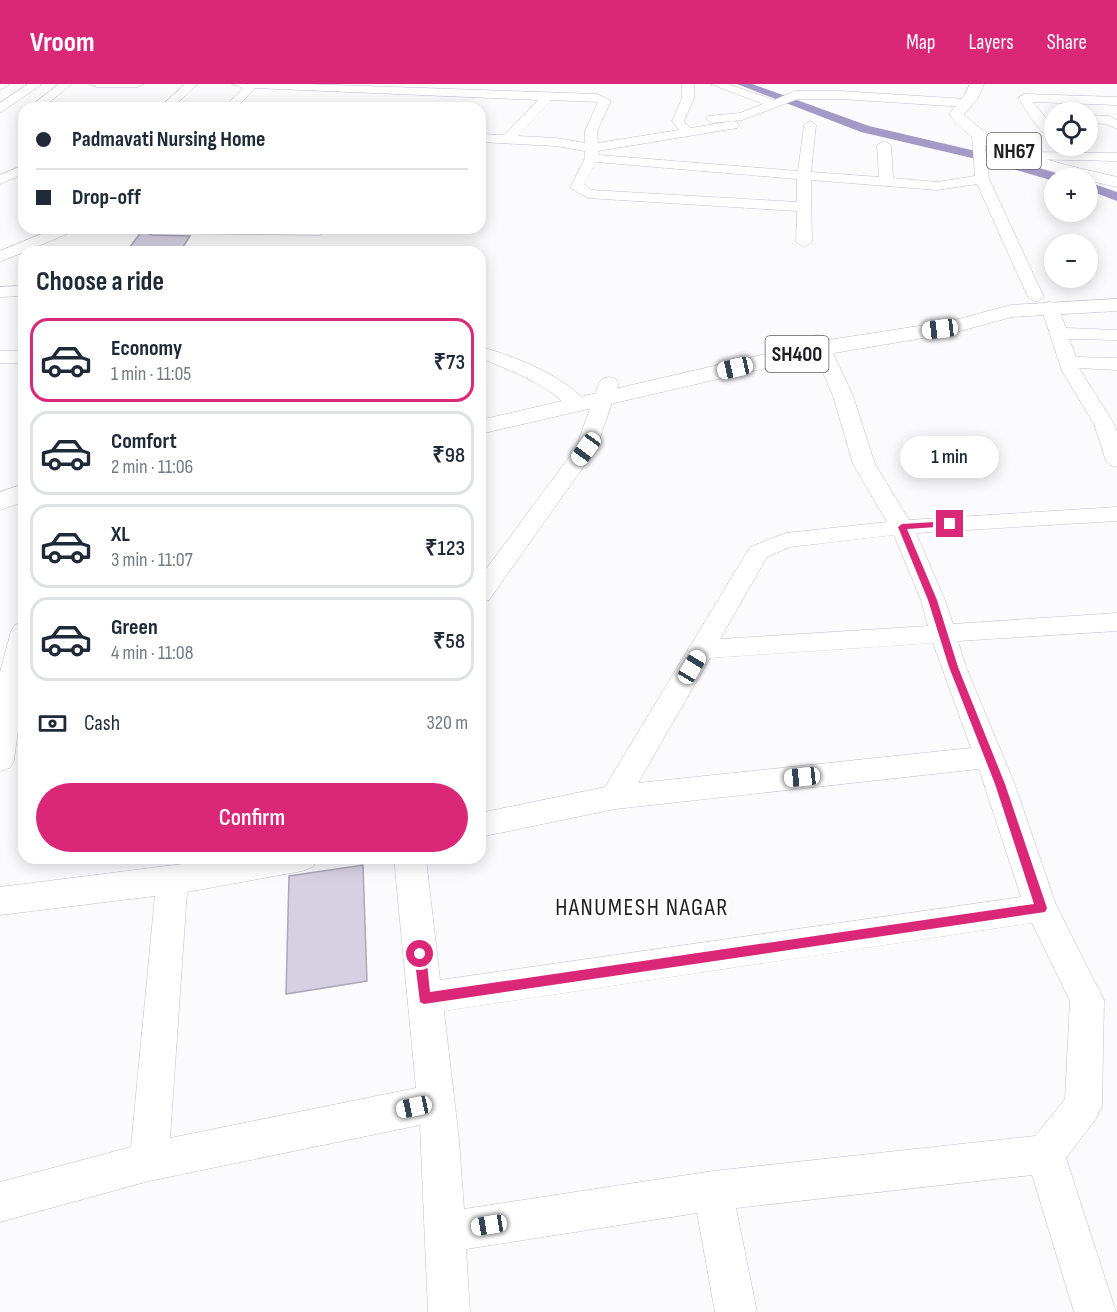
<!DOCTYPE html>
<meta charset="utf-8">
<style>
body{margin:0;font-family:"Sofia Sans Condensed",sans-serif;background:#f6f6f7;color:#1f2937;height:100vh;display:flex;flex-direction:column;font-size:22px;white-space:nowrap}
*{box-sizing:border-box;margin:0}
p{font-size:20px;color:#747a83}
.icon{flex:none;width:33px;height:33px;fill:none;stroke:currentColor;stroke-width:2;stroke-linecap:round;stroke-linejoin:round}
.map{position:relative;flex:1;overflow:hidden}
.side{position:absolute;left:18px;top:162px;width:468px;height:618px;display:flex;flex-direction:column;background:#fff;border-radius:18px;box-shadow:0 3px 15px #0003}
.side>*{flex:none}
.hud{position:absolute;left:18px;top:18px;width:468px;height:132px;border-radius:18px;box-shadow:0 3px 15px #0003;display:grid;align-content:center;height:132px;padding:0 18px;background:#fff}
.fabs{position:absolute;left:1044px;top:18px;display:grid;gap:12px}
.fabs a{display:grid;place-items:center;width:54px;height:54px;border-radius:50%;background:#fff;box-shadow:0 3px 15px #0003;font-size:30px}
.end{position:absolute;width:27px;height:27px;margin:-14px;border:8px solid #db2777;background:#fff;box-shadow:0 0 0 3px #fff}
.from{border-radius:50%}
.bubble{position:absolute;height:42px;border-radius:21px;background:#fff;box-shadow:0 3px 15px #0003;font-size:20px;font-weight:600;line-height:42px;text-align:center}
.car{position:absolute;width:18px;height:36px;margin:-18px -9px;border-radius:8px;box-shadow:0 0 4px 2px #0007;background:linear-gradient(#fff 24%,#345 0 40%,#fff 0 76%,#345 0 86%,#fff 0)}
.hud b{display:flex;align-items:center;gap:21px;height:57px;font-size:22px}
.hud b+b{border-top:2px solid #e0e1e3}
.hud i{width:15px;height:15px;background:#1f2937}
ul{padding:0;list-style:none}
li{display:flex;align-items:center;gap:18px;height:84px;margin:0 12px 9px;padding:0 6px;border:3px solid #e0e1e3;border-radius:18px}
li div{flex:1}
li b{display:block;font-size:22px}
li em{font-style:normal;font-weight:600}
li.selected{border-color:#db2777}
li>.icon{width:54px;height:54px;stroke-width:1.5}
h2{padding:0 18px;font-size:27px;line-height:72px}
.pay{display:flex;align-items:center;gap:15px;height:66px;padding:0 18px;font-size:22px}
.pay p{margin-inline-start:auto}
.primary-button{display:flex;gap:12px;margin-top:auto;padding:12px 18px}
.primary-button a{flex:1;height:69px;border-radius:36px;background:#db2777;color:#fff;font-size:24px;font-weight:600;line-height:69px;text-align:center}
header{display:flex;align-items:center;gap:36px;box-sizing:border-box;height:84px;padding:0 30px;background:#db2777;color:#fff}
header strong{font-size:28px}
nav{display:flex;gap:33px;margin-inline-start:auto;font-size:21px}
.map>svg:first-child{display:block}
</style>
<header>
<strong>Vroom</strong>
<nav><a>Map</a><a>Layers</a><a>Share</a></nav>
</header>
<div class="map">
<svg width="1117" height="1228" viewBox="0 0 1117 1228">
<rect width="100%" height="100%" fill="#fbfbfe"/>
<g fill="none" stroke-linecap="round" stroke-linejoin="round">
<!-- canal -->
<path fill="#a49ac7" fill-rule="evenodd" d="M 737,0 L 752,0 L 869,42 L 997,72 L 1063,91 L 1065,94 L 1054,94 L 1054,97 L 989,78 L 861,48 Z
M 1088,98 L 1117,108 L 1117,117 L 1088,106 Z"/>
</g>
<!-- building -->
<path fill="#d5d1e2" stroke="#aba8b8" stroke-width="1.5" d="M 142,147 L 152,151 L 190,152 L 180,168 L 126,168 Z
M 363,781 L 367,897 L 286,910 L 289,792 Z"/>
<g fill="none" stroke-linecap="round" stroke-linejoin="round">
<defs>
<path id="minor" d="M 28,0 L 42,0 L 0,29 L 0,19 Z
M 59,0 L 72,0 L 42,24 L 28,24 Z
M 91,0 L 144,0 L 138,3 L 97,3 Z
M 185,0 L 198,0 L 172,24 L 159,24 Z
M 232,0 L 306,0 L 598,10 L 611,17 L 597,47 L 598,59 L 679,46 L 672,37 L 682,14 L 682,0 L 694,0 L 694,14 L 684,37 L 691,44 L 733,37 L 737,38 L 739,41 L 737,44 L 598,67 L 599,71 L 798,87 L 804,41 L 810,37 L 816,41 L 811,88 L 879,93 L 877,61 L 884,57 L 891,61 L 893,94 L 937,98 L 975,92 L 972,51 L 978,47 L 983,48 L 989,95 L 1044,213 L 1036,218 L 1028,213 L 977,100 L 937,106 L 811,96 L 812,158 L 804,163 L 796,158 L 797,127 L 588,114 L 570,104 L 585,74 L 585,67 L 556,62 L 480,58 L 480,50 L 504,51 L 538,16 L 255,4 L 236,24 L 223,24 L 243,4 ZM 551,16 L 598,18 L 585,47 L 585,59 L 556,54 L 518,52 ZM 596,78 L 797,95 L 797,118 L 591,106 L 584,100 Z
M 711,0 L 728,0 L 774,16 L 795,7 L 840,7 L 966,15 L 972,19 L 966,23 L 840,15 L 798,15 L 742,36 L 712,39 L 706,35 L 708,32 L 740,29 L 763,20 Z
M 1024,10 L 1117,13 L 1117,21 L 1033,18 L 1054,44 L 1054,55 C 1039,51 1027,26 1018,14 Z
M 1088,31 L 1109,32 L 1117,36 L 1117,45 L 1106,40 L 1088,39 Z
M 1027,68 L 1117,69 L 1117,77 L 1022,75 L 1020,72 Z
M 24,81 L 24,90 L 0,100 L 0,91 Z
M 56,144 L 77,144 L 74,147 L 0,178 L 0,167 Z
M 144,144 L 326,144 L 328,146 L 320,151 L 152,149 Z
M 24,202 L 24,212 L 0,213 L 0,203 Z
M 1050,218 L 1056,219 L 1066,244 L 1117,246 L 1117,256 L 1069,255 L 1076,273 L 1117,274 L 1117,286 L 1079,284 L 1114,340 L 1117,348 L 1117,383 L 1110,381 L 1106,377 L 1094,340 L 1062,287 L 1041,223 L 1044,219 Z
M 818,251 L 824,252 L 827,256 L 853,312 L 875,380 L 909,436 L 1117,423 L 1117,437 L 916,449 L 945,516 L 953,540 L 1117,529 L 1117,547 L 958,557 L 966,583 L 1015,701 L 1056,821 L 1104,916 L 1102,1022 L 1096,1035 L 1066,1074 L 1116,1228 L 1074,1228 L 1032,1091 L 736,1124 L 757,1228 L 715,1228 L 697,1129 L 466,1165 L 470,1228 L 428,1228 L 420,1041 L 149,1097 L 0,1138 L 0,1098 L 131,1063 L 155,812 L 0,831 L 0,803 L 230,774 L 318,774 L 313,783 L 302,787 L 187,808 L 170,1054 L 416,1004 L 394,774 L 426,774 L 440,896 L 1021,813 L 979,685 L 615,725 L 480,753 L 480,729 L 605,703 L 750,463 L 786,449 L 887,438 L 853,380 L 833,312 L 809,256 L 812,252 ZM 894,451 L 921,516 L 928,542 L 720,555 L 767,473 L 790,463 ZM 933,559 L 971,664 L 638,699 L 710,574 ZM 1032,839 L 1070,917 L 1065,1015 L 1035,1052 L 713,1087 L 464,1125 L 459,1056 L 444,927 Z
M 480,263 C 511,270 569,294 588,321 L 585,325 C 571,329 564,318 553,310 C 531,294 505,284 480,274 Z
M 0,267 L 24,267 L 24,279 L 0,279 Z
M 609,293 L 616,295 L 619,299 L 596,365 L 489,516 L 480,518 L 480,493 L 576,364 L 599,299 L 602,295 Z
M 24,538 L 24,602 L 14,676 L 10,684 L 0,687 L 0,588 L 11,547 L 15,541 Z"/>
<path id="tertiary" d="M 0,0 L 10,0 L 0,6 Z"/>
<path id="primary" d="M 1117,215 L 1117,227 L 1012,233 L 953,249 L 822,271 L 480,350 L 480,336 L 822,257 L 951,237 L 1011,221 Z
M 24,400 L 24,418 L 0,426 L 0,408 Z"/>
<path id="trunk" d="M 970,0 L 984,0 L 978,14 L 964,30 C 1001,69 1066,81 1117,93 L 1117,103 C 1066,91 982,76 949,30 L 964,12 Z"/>
</defs>
<!-- minor casing -->
<use href="#minor" stroke="#c2bfd0" stroke-width="1"/>
<!-- tertiary casing -->
<use href="#tertiary" stroke="#c2bfd0" stroke-width="1"/>
<!-- primary casing -->
<use href="#primary" stroke="#c2bfd0" stroke-width="1"/>
<!-- trunk casing -->
<use href="#trunk" stroke="#c2bfd0" stroke-width="1"/>
<!-- minor -->
<use href="#minor" fill="#fff" fill-rule="evenodd"/>
<!-- tertiary -->
<use href="#tertiary" fill="#fff" fill-rule="evenodd"/>
<!-- primary -->
<use href="#primary" fill="#fff" fill-rule="evenodd"/>
<!-- trunk -->
<use href="#trunk" fill="#fff" fill-rule="evenodd"/>
</g>
<!-- route -->
<path fill="#db2777" d="M 950,437 L 954,440 L 952,442 L 907,445 L 937,516 L 958,583 L 1005,700 L 1047,824 L 1045,828 L 424,920 L 420,918 L 414,870 L 420,865 L 426,870 L 430,908 L 1034,820 L 995,700 L 949,583 L 928,516 L 898,443 L 902,440 Z"/>
<g text-anchor="middle" dominant-baseline="central" stroke-width="6" stroke-linejoin="round" paint-order="stroke">
<!-- shield labels -->
<g fill="#fff" stroke="#626266" stroke-width="1.5">
<rect x="987" y="49" width="54" height="36" rx="4.5"/>
<rect x="765.5" y="252" width="63" height="36" rx="4.5"/>
</g>
<g font-size="21" font-weight="bold" fill="#1f1e24">
<text x="1014" y="67">NH67</text>
<text x="797" y="270">SH400</text>
</g>
<!-- neighbourhood labels -->
<g font-size="24" letter-spacing="1.5" fill="#1f1e24" stroke="#fff">
<text x="642" y="823">HANUMESH NAGAR</text>
</g>
</g>
</svg>
<div class="fabs">
<a><svg class="icon" aria-label="locate" viewBox="0 0 24 24"><circle cx="12" cy="12" r="6"/><path d="M12 2v4M12 18v4M2 12h4M18 12h4"/></svg></a>
<a>+</a>
<a>−</a>
</div>
<i class="end from" style="left:420px;top:870px"></i>
<i class="end" style="left:950px;top:440px"></i>
<div class="bubble" style="left:900px;top:352px;width:99px">1 min</div>
<i class="car" style="left:940px;top:245px;rotate:263deg"></i>
<i class="car" style="left:735px;top:284px;rotate:257deg"></i>
<i class="car" style="left:586px;top:365px;rotate:216deg"></i>
<i class="car" style="left:692px;top:583px;rotate:31deg"></i>
<i class="car" style="left:802px;top:693px;rotate:264deg"></i>
<i class="car" style="left:414px;top:1023px;rotate:258deg"></i>
<i class="car" style="left:489px;top:1141px;rotate:261deg"></i>
<div class="hud">
<b><i class="from"></i>Padmavati Nursing Home</b>
<b><i></i>Drop-off</b>
</div>
<section class="side">
<h2>Choose a ride</h2>
<ul>
<li class="selected"><svg class="icon" aria-label="car" viewBox="0 0 24 24"><path d="M5 17H2v-5l4-1 3-4h7l3 4 3 1v5h-3M9 17h6M6 11h13"/><circle cx="7" cy="17" r="2"/><circle cx="17" cy="17" r="2"/></svg><div><b>Economy</b><p>1 min · 11:05</p></div><em>₹73</em></li>
<li><svg class="icon" aria-label="car" viewBox="0 0 24 24"><path d="M5 17H2v-5l4-1 3-4h7l3 4 3 1v5h-3M9 17h6M6 11h13"/><circle cx="7" cy="17" r="2"/><circle cx="17" cy="17" r="2"/></svg><div><b>Comfort</b><p>2 min · 11:06</p></div><em>₹98</em></li>
<li><svg class="icon" aria-label="car" viewBox="0 0 24 24"><path d="M5 17H2v-5l4-1 3-4h7l3 4 3 1v5h-3M9 17h6M6 11h13"/><circle cx="7" cy="17" r="2"/><circle cx="17" cy="17" r="2"/></svg><div><b>XL</b><p>3 min · 11:07</p></div><em>₹123</em></li>
<li><svg class="icon" aria-label="car" viewBox="0 0 24 24"><path d="M5 17H2v-5l4-1 3-4h7l3 4 3 1v5h-3M9 17h6M6 11h13"/><circle cx="7" cy="17" r="2"/><circle cx="17" cy="17" r="2"/></svg><div><b>Green</b><p>4 min · 11:08</p></div><em>₹58</em></li>
</ul>
<div class="pay"><svg class="icon" aria-label="cash" viewBox="0 0 24 24"><path d="M3 7h18v10H3z"/><circle cx="12" cy="12" r="2"/></svg>Cash<p>320 m</p></div>
<div class="primary-button"><a>Confirm</a></div>
</section>
</div>
